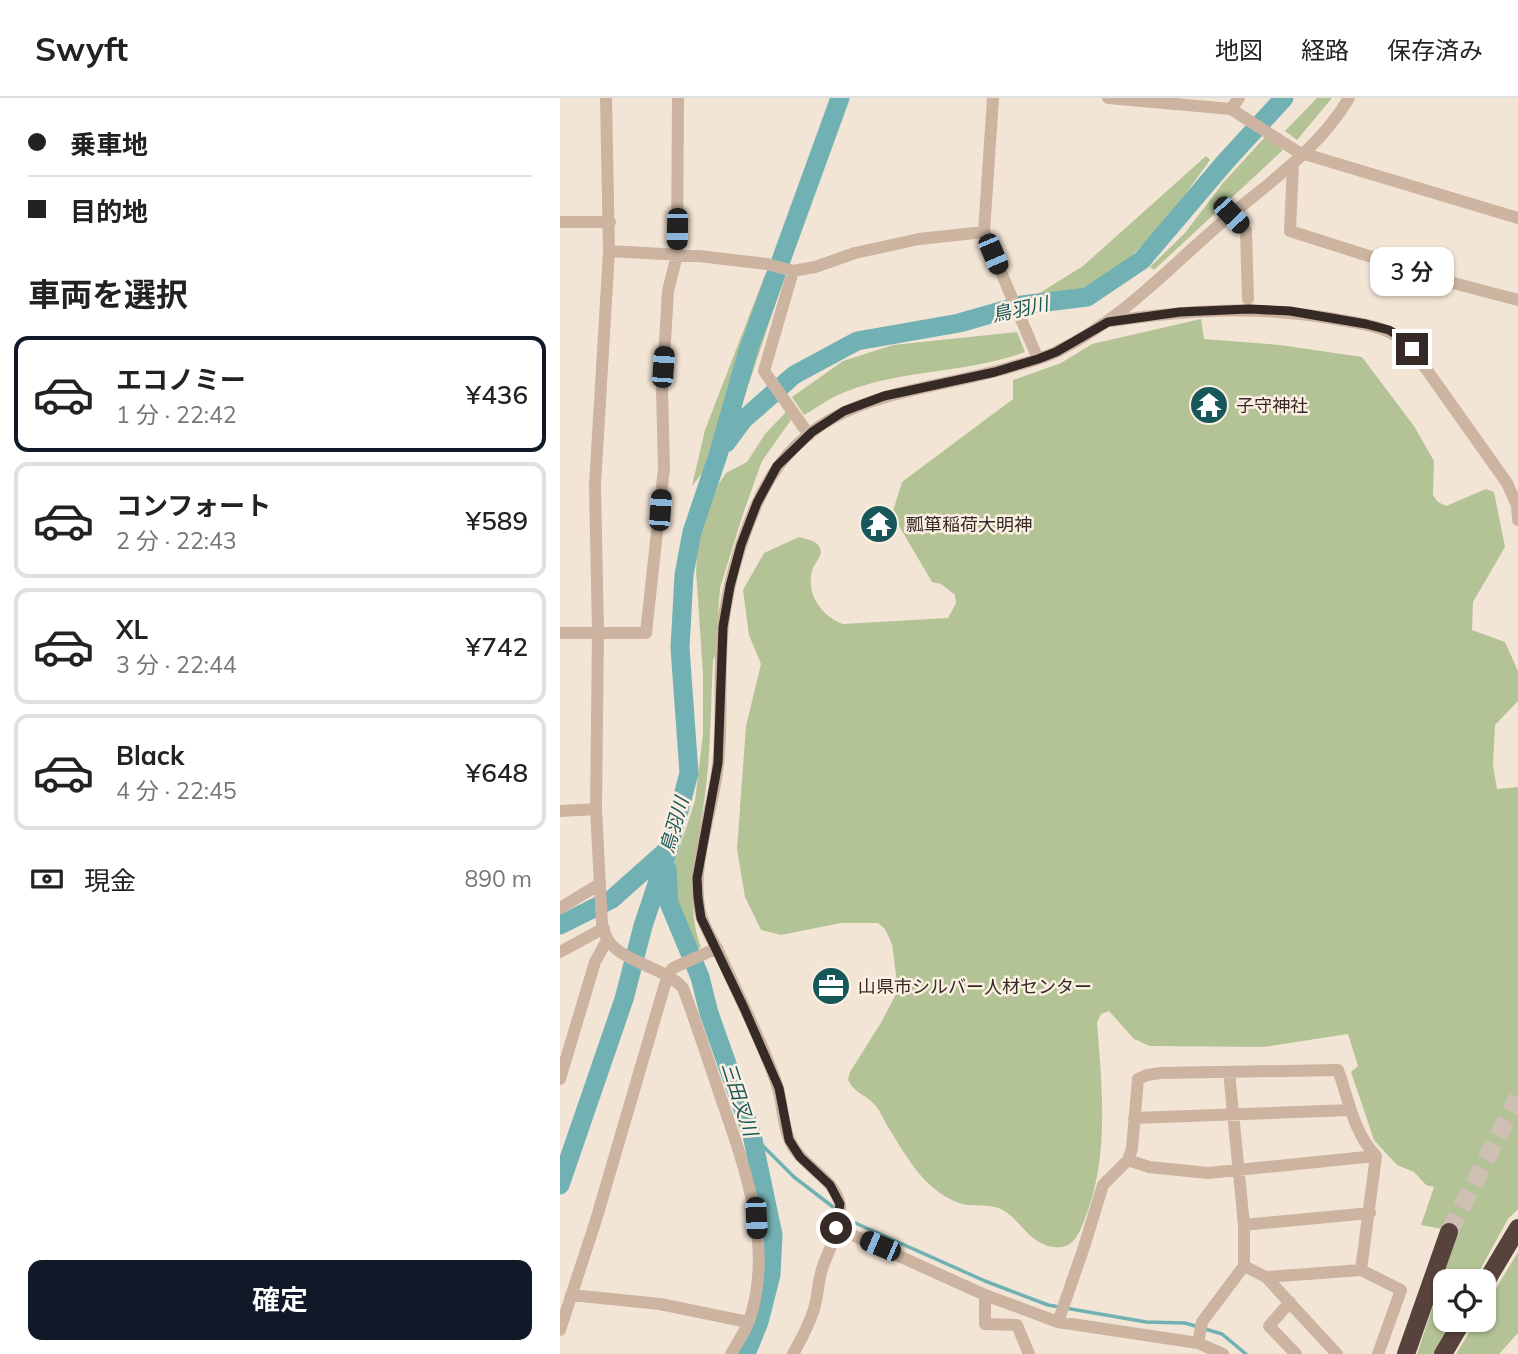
<!DOCTYPE html>
<html lang="ja">
<meta charset="utf-8">
<style>
body{margin:0;font-family:Mulish,"Noto Sans JP",sans-serif;background:#f2f2f2;color:#222;height:100vh;display:flex;flex-direction:column;font-size:26px;white-space:nowrap}
*{box-sizing:border-box;margin:0}
p{font-size:23px;color:#767676}
.icon{flex:none;width:38px;height:38px;fill:none;stroke:currentColor;stroke-width:2;stroke-linecap:round;stroke-linejoin:round}
.map{position:relative;flex:1;overflow:hidden}
.side{display:flex;flex-direction:column;background:#fff;width:560px}
.side>*{flex:none}
.top-card{display:grid;align-content:center;height:154px;padding:0 28px;background:#fff}
.fabs{position:absolute;left:873px;top:1171px;display:grid;gap:14px}
.fabs a{display:grid;place-items:center;width:63px;height:63px;border-radius:14px;background:#fff;box-shadow:0 2px 5px #0004;font-size:35px}
.end{position:absolute;width:32px;height:32px;margin:-16px;border:9px solid #352a25;background:#fff;box-shadow:0 0 0 4px #fff}
.from{border-radius:50%}
.bubble{position:absolute;height:49px;border-radius:14px;background:#fff;box-shadow:0 2px 5px #0004;font-size:23px;font-weight:600;line-height:49px;text-align:center}
.car{position:absolute;width:21px;height:42px;margin:-21px -10px;border-radius:9px;box-shadow:0 0 5px 2px #0007;background:linear-gradient(#222 24%,#8ab4d8 0 40%,#222 0 76%,#8ab4d8 0 86%,#222 0)}
.top-card b{display:flex;align-items:center;gap:24px;height:66px;font-size:26px}
.top-card b+b{border-top:2px solid #e0e0e0}
.top-card i{width:18px;height:18px;background:#222}
ul{padding:0;list-style:none}
li{display:flex;align-items:center;gap:21px;height:116px;margin:0 14px 10px;padding:0 14px;border:4px solid #e0e0e0;border-radius:14px}
li div{flex:1}
li b{display:block;font-size:26px}
li em{font-style:normal;font-weight:600}
li.current{border-color:#111827}
li>.icon{width:63px;height:63px;stroke-width:1.5}
h2{padding:0 28px;font-size:32px;line-height:84px}
.pay{display:flex;align-items:center;gap:18px;height:77px;padding:0 28px;font-size:26px}
.pay p{margin-inline-start:auto}
.primary-button{display:flex;gap:14px;margin-top:auto;padding:14px 28px}
.primary-button a{flex:1;height:80px;border-radius:14px;background:#111827;color:#fff;font-size:28px;font-weight:600;line-height:80px;text-align:center}
header{display:flex;align-items:center;gap:42px;box-sizing:border-box;height:98px;padding:0 35px;background:#fff;border-bottom:2px solid #e0e0e0}
header strong{font-size:33px}
nav{display:flex;gap:38px;margin-inline-start:auto;font-size:24px}
main{display:flex;flex:1;min-height:0}
.map>svg:first-child{display:block}
</style>
<header>
<strong>Swyft</strong>
<nav><a>地図</a><a>経路</a><a>保存済み</a></nav>
</header>
<main>
<section class="side">
<div class="top-card">
<b><i class="from"></i>乗車地</b>
<b><i></i>目的地</b>
</div>
<h2>車両を選択</h2>
<ul>
<li class="current"><svg class="icon" aria-label="car" viewBox="0 0 24 24"><path d="M5 17H2v-5l4-1 3-4h7l3 4 3 1v5h-3M9 17h6M6 11h13"/><circle cx="7" cy="17" r="2"/><circle cx="17" cy="17" r="2"/></svg><div><b>エコノミー</b><p>1 分 · 22:42</p></div><em>¥436</em></li>
<li><svg class="icon" aria-label="car" viewBox="0 0 24 24"><path d="M5 17H2v-5l4-1 3-4h7l3 4 3 1v5h-3M9 17h6M6 11h13"/><circle cx="7" cy="17" r="2"/><circle cx="17" cy="17" r="2"/></svg><div><b>コンフォート</b><p>2 分 · 22:43</p></div><em>¥589</em></li>
<li><svg class="icon" aria-label="car" viewBox="0 0 24 24"><path d="M5 17H2v-5l4-1 3-4h7l3 4 3 1v5h-3M9 17h6M6 11h13"/><circle cx="7" cy="17" r="2"/><circle cx="17" cy="17" r="2"/></svg><div><b>XL</b><p>3 分 · 22:44</p></div><em>¥742</em></li>
<li><svg class="icon" aria-label="car" viewBox="0 0 24 24"><path d="M5 17H2v-5l4-1 3-4h7l3 4 3 1v5h-3M9 17h6M6 11h13"/><circle cx="7" cy="17" r="2"/><circle cx="17" cy="17" r="2"/></svg><div><b>Black</b><p>4 分 · 22:45</p></div><em>¥648</em></li>
</ul>
<div class="pay"><svg class="icon" aria-label="cash" viewBox="0 0 24 24"><path d="M3 7h18v10H3z"/><circle cx="12" cy="12" r="2"/></svg>現金<p>890 m</p></div>
<div class="primary-button"><a>確定</a></div>
</section>
<div class="map">
<svg width="958" height="1256" viewBox="0 0 958 1256">
<rect width="100%" height="100%" fill="#f3e5d6"/>
<!-- green -->
<path fill="#b4c395" d="M 757,0 L 772,0 L 737,42 L 725,33 Z
M 705,39 L 723,52 L 594,172 L 590,169 L 625,135 L 663,85 Z
M 646,58 L 650,62 C 614,112 565,183 502,200 C 492,202 481,201 470,201 L 523,168 Z
M 206,174 L 225,178 L 189,285 L 155,335 L 143,374 L 132,388 L 145,332 Z
M 641,221 L 644,241 L 720,247 L 802,259 L 854,328 L 874,363 L 873,397 L 878,404 L 886,408 L 926,391 L 934,394 L 945,449 L 913,504 L 912,532 L 945,544 L 958,573 L 958,603 L 935,627 L 933,667 L 937,691 L 958,689 L 958,1111 L 948,1121 L 914,1183 L 886,1183 L 886,1222 L 892,1222 L 873,1256 L 857,1256 L 898,1134 L 861,1127 L 874,1089 L 866,1087 L 854,1074 L 837,1067 L 814,1042 L 791,974 L 798,968 L 788,936 L 704,949 L 590,948 L 574,941 L 549,913 L 541,916 L 537,924 C 542,990 550,1060 524,1123 C 520,1134 514,1148 501,1149 C 468,1152 459,1114 435,1109 C 424,1106 410,1109 399,1105 C 364,1092 347,1059 328,1029 C 324,1022 320,1012 314,1006 C 305,996 294,995 288,982 L 290,974 L 322,923 L 338,892 L 332,846 L 325,831 L 318,825 L 281,825 L 221,837 L 201,832 L 185,799 L 177,751 L 186,628 L 201,566 L 189,537 L 183,492 L 204,455 L 239,439 C 245,441 255,442 259,448 C 265,458 254,464 252,473 C 246,497 262,518 283,526 L 388,520 L 396,505 L 395,497 L 381,486 L 372,484 L 332,416 L 342,384 L 453,301 L 453,282 L 501,265 L 532,246 Z
M 457,234 L 465,254 C 406,276 333,271 276,298 C 265,303 255,311 244,317 L 232,299 L 283,263 L 333,247 Z
M 226,314 L 231,322 L 202,363 L 184,413 L 160,490 L 155,558 L 153,562 C 151,601 151,641 147,680 C 142,735 121,795 141,849 L 134,853 L 120,823 L 111,788 L 113,769 L 135,703 L 143,636 L 143,577 L 136,472 L 138,441 L 158,387 L 166,375 L 187,364 L 205,336 Z
M 958,1154 L 958,1235 L 939,1256 L 896,1256 L 917,1222 L 924,1222 L 924,1210 Z"/>
<g fill="none" stroke-linecap="round" stroke-linejoin="round">
<!-- stream -->
<path stroke="#72b1b3" stroke-width="3.5" d="M 192,1037 L 234,1079 L 277,1112
M 283,1117 L 293,1124 L 425,1183 L 488,1207 L 586,1224 L 625,1225 L 662,1236 L 686,1256"/>
<!-- river -->
<path stroke="#72b1b3" stroke-width="19" d="M 166,345 L 183,322 L 234,277 L 297,243 L 399,225 L 462,207 L 527,199 L 582,162 L 666,63 L 724,0
M 107,771 L 109,805 L 140,879 L 149,915 L 192,1037 L 213,1137 L 211,1177 L 199,1224 L 186,1256
M 0,827 L 52,801 L 107,752
M 0,1087 L 64,901 L 83,828 L 109,750 L 129,675 L 120,550 L 124,477 L 132,434 L 158,357 L 188,253 L 280,0"/>
<!-- highway-tunnel -->
<path stroke="#cdc0b3" stroke-width="18" stroke-dasharray="18 9" stroke-linecap="butt" d="M 889,1134 L 958,999"/>
<!-- minor -->
<path stroke="#ccb4a1" stroke-width="12" d="M 46,0 L 49,153 L 35,387 L 38,534 L 36,711 L 42,827 C 44,831 45,838 48,842 C 63,865 103,868 123,890 C 136,925 148,961 160,997 C 184,1067 215,1149 189,1223 C 185,1234 177,1245 171,1256
M 433,0 L 424,134 L 478,261
M 548,0 L 671,11 L 738,54 L 958,120
M 671,11 L 679,0
M 733,66 L 730,133 L 897,186 L 958,202
M 671,117 L 686,133 L 688,201
M 0,124 L 50,124
M 49,153 L 139,158 L 207,166 L 233,173 L 255,169 L 295,155 L 359,141 L 424,134
M 233,173 L 204,273 L 249,337
M 551,223 C 631,212 695,207 775,221 C 804,226 831,228 852,251 L 947,385 L 957,407 L 958,422
M 0,535 L 86,535 L 104,370 L 102,294 L 108,193 L 117,157 L 118,0
M 0,713 L 36,711
M 0,810 L 38,787
M 0,854 L 44,830
M 0,981 L 35,864 L 47,842
M 574,1020 L 790,1012
M 568,1062 L 589,1069 L 648,1075 L 816,1058
M 684,1127 L 810,1115
M 277,1130 L 425,1197 L 498,1224 L 638,1245 L 663,1256
M 684,1168 L 706,1179 L 777,1256
M 801,1172 L 816,1058
M 706,1179 L 801,1172 L 841,1192 L 818,1256
M 11,1197 L 100,1206 L 188,1224
M 425,1197 L 425,1226 L 457,1227 L 469,1256
M 730,1204 L 709,1228 L 736,1256
M 498,1224 L 524,1149 L 543,1087 L 568,1062 L 572,1051 L 578,981 L 587,977 L 601,975 L 778,972 C 789,1002 793,1034 816,1058
M 0,1232 L 36,1122 L 108,876 L 113,870 L 157,850
M 638,1245 L 642,1224 L 684,1168 L 684,1127 L 669,974
M 233,1256 C 241,1242 249,1227 254,1211 C 258,1198 258,1184 262,1171 C 268,1152 283,1128 280,1107 C 275,1080 241,1068 230,1043 C 222,1026 223,1005 217,987 C 202,943 180,901 161,859 C 154,844 144,830 140,814 C 130,768 153,714 158,667 C 163,621 158,573 163,527 C 168,487 180,445 196,408 C 245,292 349,299 451,269 C 467,264 483,261 498,253 C 561,222 607,172 660,126 C 705,87 758,53 789,0"/>
<!-- highway -->
<path stroke="#57433b" stroke-width="18" d="M 924,1187 L 958,1130
M 846,1256 L 889,1134
M 883,1256 L 903,1222"/>
</g>
<g fill="none" stroke-linecap="round" stroke-linejoin="round">
<!-- route -->
<path stroke="#352a25" stroke-width="9" d="M 276,1130 L 280,1106 L 270,1087 L 240,1059 L 229,1042 L 219,990 L 184,910 L 141,820 L 138,800 L 137,780 L 158,665 L 163,529 L 170,488 L 181,447 L 197,405 L 217,368 L 252,334 L 284,313 L 324,298 L 435,274 L 478,261 L 496,254 L 548,224 L 620,214 L 689,211 L 730,213 L 806,226 L 829,232 L 842,240 L 852,251"/>
</g>
<!-- icons -->
<defs>
<symbol id="temple-disc" viewBox="-11 -11 22 22"><circle r="9.5" fill="#17575a" stroke="#fbefe2"/><path d="M0-6L5-2H3V0L6.5 2.5H4V6H1.5V3h-3V6H-4V2.5H-6.5L-3 0V-2H-5Z" fill="#fff"/></symbol>
<symbol id="office-disc" viewBox="-11 -11 22 22"><circle r="9.5" fill="#17575a" stroke="#fbefe2"/><path d="M-6-3h4V-5.5h4V-3h4V5H-6ZM-1-4.5V-3h2v-1.5ZM-6 0V1H6V0Z" fill="#fff"/></symbol>
</defs>
<g fill-rule="evenodd">
<use href="#temple-disc" x="627" y="285" width="44" height="44"/>
<use href="#temple-disc" x="297" y="404" width="44" height="44"/>
<use href="#office-disc" x="249" y="866" width="44" height="44"/>
</g>
<g text-anchor="middle" dominant-baseline="central" stroke-width="5" stroke-linejoin="round" paint-order="stroke">
<!-- poi labels -->
<g font-size="18" fill="#352a25" stroke="#fbefe2" text-anchor="start">
<text x="676" y="307">子守神社</text>
<text x="346" y="426">瓢箪稲荷大明神</text>
<text x="298" y="888">山県市シルバー人材センター</text>
</g>
<!-- water labels -->
<g font-size="19" font-style="italic" fill="#17575a" stroke="#fbefe2">
<text transform="translate(460 211) rotate(-12)">鳥羽川</text>
<text transform="translate(114 727) rotate(-74)">鳥羽川</text>
<text transform="translate(180 1001) rotate(72)">三田叉川</text>
</g>
</g>
</svg>
<div class="fabs">
<a><svg class="icon" aria-label="locate" viewBox="0 0 24 24"><circle cx="12" cy="12" r="6"/><path d="M12 2v4M12 18v4M2 12h4M18 12h4"/></svg></a>
</div>
<i class="end from" style="left:276px;top:1130px"></i>
<i class="end" style="left:852px;top:251px"></i>
<div class="bubble" style="left:810px;top:149px;width:84px">3 分</div>
<i class="car" style="left:671px;top:117px;rotate:137deg"></i>
<i class="car" style="left:117px;top:131px;rotate:181deg"></i>
<i class="car" style="left:433px;top:156px;rotate:157deg"></i>
<i class="car" style="left:103px;top:269px;rotate:4deg"></i>
<i class="car" style="left:100px;top:412px;rotate:4deg"></i>
<i class="car" style="left:196px;top:1120px;rotate:177deg"></i>
<i class="car" style="left:320px;top:1148px;rotate:293deg"></i>
</div>
</main>
